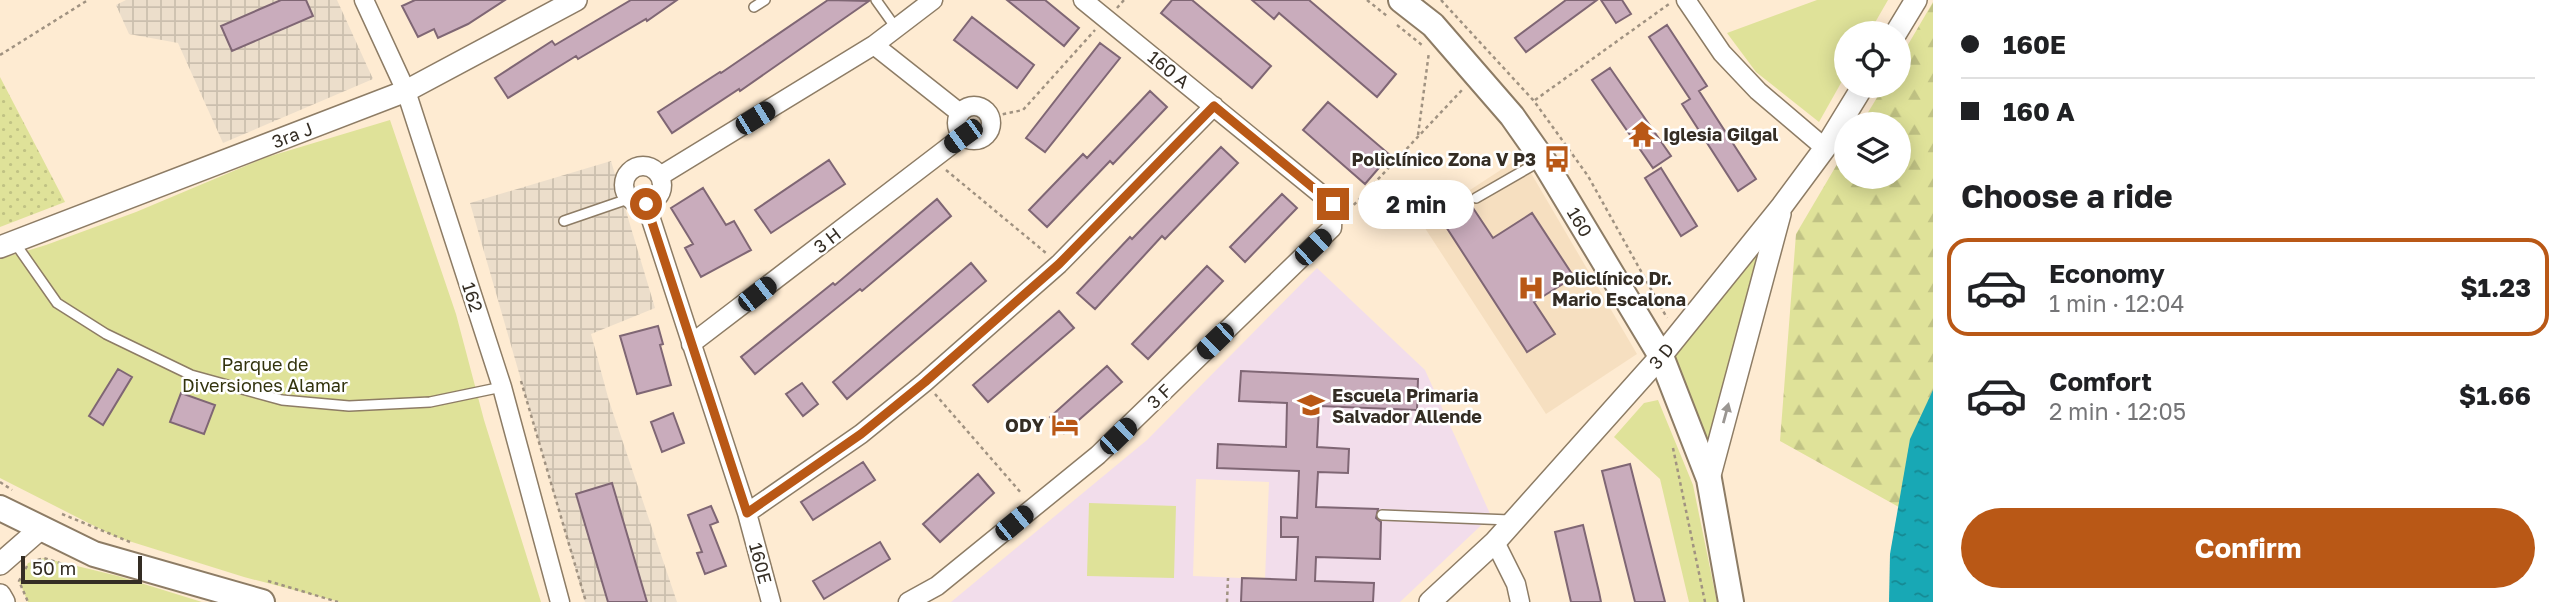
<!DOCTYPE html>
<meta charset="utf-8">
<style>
body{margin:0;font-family:"Golos Text",sans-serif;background:#f6f6f6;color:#202124;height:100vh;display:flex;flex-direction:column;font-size:26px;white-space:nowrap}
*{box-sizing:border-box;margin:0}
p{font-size:23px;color:#757577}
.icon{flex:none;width:38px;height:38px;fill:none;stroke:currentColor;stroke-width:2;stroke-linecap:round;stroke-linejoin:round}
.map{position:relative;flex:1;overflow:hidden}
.details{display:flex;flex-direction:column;background:#fff;width:630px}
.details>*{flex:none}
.banner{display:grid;align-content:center;height:154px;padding:0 28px;background:#fff}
.fabs{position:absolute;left:1834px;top:21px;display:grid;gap:14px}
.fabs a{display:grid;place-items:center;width:77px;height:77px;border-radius:50%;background:#fff;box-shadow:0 4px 18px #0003;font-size:35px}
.scale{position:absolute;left:21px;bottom:18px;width:121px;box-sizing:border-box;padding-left:7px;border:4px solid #342d24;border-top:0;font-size:19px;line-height:24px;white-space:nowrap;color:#342d24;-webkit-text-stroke:5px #fff;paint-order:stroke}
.end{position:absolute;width:32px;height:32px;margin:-16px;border:9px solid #b95816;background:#fff;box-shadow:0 0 0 4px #fff}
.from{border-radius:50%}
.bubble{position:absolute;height:49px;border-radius:24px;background:#fff;box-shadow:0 4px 18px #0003;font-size:23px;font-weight:700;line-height:49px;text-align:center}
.car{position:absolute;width:21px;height:42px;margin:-21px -10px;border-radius:9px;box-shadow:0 0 5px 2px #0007;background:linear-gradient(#222 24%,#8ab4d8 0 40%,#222 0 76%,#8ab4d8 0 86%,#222 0)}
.banner b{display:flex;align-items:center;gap:24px;height:66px;font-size:26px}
.banner b+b{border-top:2px solid #e0e0e0}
.banner i{width:18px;height:18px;background:#202124}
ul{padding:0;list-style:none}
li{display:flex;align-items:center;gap:21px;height:98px;margin:0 14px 10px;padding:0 14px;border:4px solid transparent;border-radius:21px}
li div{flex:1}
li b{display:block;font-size:26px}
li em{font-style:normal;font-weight:700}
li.selected{border-color:#b95816}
li>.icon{width:63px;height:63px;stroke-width:1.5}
h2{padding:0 28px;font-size:32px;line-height:84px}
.action{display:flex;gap:14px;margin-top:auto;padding:14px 28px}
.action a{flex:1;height:80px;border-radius:42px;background:#b95816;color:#fff;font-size:28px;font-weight:700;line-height:80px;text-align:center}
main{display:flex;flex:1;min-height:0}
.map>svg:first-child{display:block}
</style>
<main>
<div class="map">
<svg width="1933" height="602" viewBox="0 0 1933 602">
<defs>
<pattern id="industrial-grid" width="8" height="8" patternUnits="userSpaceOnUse" patternTransform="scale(1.75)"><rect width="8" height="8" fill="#ecdecb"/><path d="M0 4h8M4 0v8" fill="none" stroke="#cbbfae"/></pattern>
<pattern id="forest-firs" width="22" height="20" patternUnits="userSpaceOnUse" patternTransform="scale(1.75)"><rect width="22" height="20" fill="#dfe299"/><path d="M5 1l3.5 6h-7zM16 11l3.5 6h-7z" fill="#c0c284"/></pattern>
<pattern id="garden-dots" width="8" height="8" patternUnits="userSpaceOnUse" patternTransform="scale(1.75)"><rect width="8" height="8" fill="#dfe299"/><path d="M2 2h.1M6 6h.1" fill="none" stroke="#c0c284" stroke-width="1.8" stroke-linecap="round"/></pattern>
<pattern id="water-ripples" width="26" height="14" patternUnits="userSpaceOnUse" patternTransform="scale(1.75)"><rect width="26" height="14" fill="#18a8b5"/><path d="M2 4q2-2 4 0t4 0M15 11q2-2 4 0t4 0" fill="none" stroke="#168993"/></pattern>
</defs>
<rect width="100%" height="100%" fill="#feebd2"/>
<!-- built -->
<path fill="#f6dfc0" d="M 1519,158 L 1528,168 L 1637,354 L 1546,414 L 1421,222 Z"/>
<!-- industrial -->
<path fill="url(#industrial-grid)" d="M 126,0 L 337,0 L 373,79 L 223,143 L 178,43 L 129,34 L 116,5 Z
M 611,161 L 655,308 L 591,334 L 609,401 L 677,602 L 585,602 L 470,203 Z"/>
<!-- education -->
<path fill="#f2ddeb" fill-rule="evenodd" d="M 1317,268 L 1425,370 L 1491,516 L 1400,602 L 951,602 L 1147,440 ZM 1196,479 L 1269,482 L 1265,579 L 1193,576 Z"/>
<!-- green -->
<path fill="#dfe299" d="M 1817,0 L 1888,0 L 1869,33 L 1846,33 L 1846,74 L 1819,122 L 1756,72 L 1727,33 Z
M 390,120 L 456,314 L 484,420 L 541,602 L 340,602 L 244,577 L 116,537 L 0,478 L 0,259 L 46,245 L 136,212 L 264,158 Z
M 1762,244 L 1707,445 L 1671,353 Z
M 1658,400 L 1693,485 L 1717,602 L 1689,602 L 1660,479 L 1614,437 L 1644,403 Z
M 1089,503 L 1176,506 L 1174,578 L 1087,576 Z
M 44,558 L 118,576 L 202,602 L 28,602 L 19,581 L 28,563 Z"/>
<!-- forest -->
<path fill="url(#forest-firs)" d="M 1933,2 L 1933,526 L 1780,441 L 1796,234 L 1846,149 L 1846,177 L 1899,177 L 1899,124 L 1861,124 L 1884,86 L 1899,86 L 1899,60 Z"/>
<!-- garden -->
<path fill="url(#garden-dots)" d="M 0,77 L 65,202 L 0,227 Z"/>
<!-- water -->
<path fill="url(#water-ripples)" d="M 1933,390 L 1933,602 L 1889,602 L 1890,554 L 1910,439 Z"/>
<!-- building -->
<path fill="#c9acbc" stroke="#7f6674" stroke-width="2" d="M 281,0 L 306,0 L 313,16 L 232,51 L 221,26 Z
M 415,0 L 505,0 L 468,24 L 438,38 L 434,29 L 418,37 L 402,6 Z
M 631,0 L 677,0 L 647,21 L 646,19 L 578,59 L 576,56 L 508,98 L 495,78 L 552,41 L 555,45 Z
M 828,0 L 869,1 L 740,91 L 739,89 L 672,133 L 658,112 L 720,72 L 721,73 Z
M 1007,0 L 1045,0 L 1079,28 L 1064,46 Z
M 1172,0 L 1192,0 L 1271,66 L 1252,88 L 1161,13 Z
M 1252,0 L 1309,0 L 1396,74 L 1377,97 L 1279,13 L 1274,19 Z
M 1566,0 L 1597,0 L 1526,52 L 1515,38 Z
M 1601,0 L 1622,0 L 1631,14 L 1616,23 Z
M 972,17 L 1034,65 L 1017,88 L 954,40 Z
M 1667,25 L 1707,86 L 1699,91 L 1756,179 L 1738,191 L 1682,104 L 1690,99 L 1649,37 Z
M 1100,43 L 1120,58 L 1045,152 L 1026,138 Z
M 1610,68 L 1671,156 L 1653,168 L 1592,80 Z
M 1150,91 L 1167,107 L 1113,164 L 1110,161 L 1047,227 L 1029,210 L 1083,154 L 1087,158 Z
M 1328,102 L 1390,155 L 1365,184 L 1303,130 Z
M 1221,147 L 1238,163 L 1165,239 L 1162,236 L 1095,309 L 1077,293 L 1130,237 L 1132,239 Z
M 829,160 L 845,184 L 771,233 L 755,210 Z
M 1661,168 L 1697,226 L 1681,236 L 1645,178 Z
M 703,188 L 726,225 L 734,221 L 751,250 L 701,277 L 685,248 L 693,244 L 671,208 Z
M 1282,194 L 1297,208 L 1245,262 L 1230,247 Z
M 937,199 L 951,216 L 862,291 L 860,289 L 755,374 L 741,357 L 833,283 L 835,285 Z
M 1469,202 L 1493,238 L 1532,213 L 1574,277 L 1534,302 L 1555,334 L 1527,352 L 1441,219 Z
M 971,263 L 986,281 L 847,399 L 833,382 Z
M 1207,266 L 1223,281 L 1148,359 L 1132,344 Z
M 1059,311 L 1074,328 L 988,402 L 973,385 Z
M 658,326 L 663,344 L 660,345 L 671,385 L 637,394 L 620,336 Z
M 1107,366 L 1122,382 L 1064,433 L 1050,417 Z
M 118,369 L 132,377 L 103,425 L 89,416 Z
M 1241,371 L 1418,379 L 1417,410 L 1319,406 L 1317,447 L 1349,449 L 1348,473 L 1318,472 L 1316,507 L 1378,509 L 1376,518 L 1381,522 L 1380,559 L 1316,557 L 1315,581 L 1374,583 L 1373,602 L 1241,602 L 1242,578 L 1296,580 L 1298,537 L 1281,537 L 1281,517 L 1297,518 L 1299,471 L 1217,468 L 1218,444 L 1286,447 L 1287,403 L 1239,401 Z
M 802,383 L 818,404 L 803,416 L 786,394 Z
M 181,393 L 215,405 L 204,434 L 170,422 Z
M 673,413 L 684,443 L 662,452 L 651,422 Z
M 863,462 L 875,480 L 813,520 L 801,502 Z
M 1630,464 L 1650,543 L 1665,602 L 1635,602 L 1602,471 Z
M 978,474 L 994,493 L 940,542 L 923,524 Z
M 612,483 L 647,602 L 608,602 L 576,494 Z
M 711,506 L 718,522 L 710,525 L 726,566 L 705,574 L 697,553 L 702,552 L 688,515 Z
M 1583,525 L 1599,592 L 1601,602 L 1571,602 L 1555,532 Z
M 880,542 L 890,559 L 824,599 L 813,581 Z"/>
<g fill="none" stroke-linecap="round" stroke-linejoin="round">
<defs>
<path id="service" d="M 876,0 L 896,28
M 754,7 L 765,0
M 1476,198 L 1542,160
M 564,221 L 628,199
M 15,243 L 57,303 L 106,334 L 191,375 L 282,400 L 349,406 L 430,402 L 502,387
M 1382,515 L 1510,520"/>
<path id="minor" d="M 364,0 L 406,91 L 502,387 L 560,602
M 1686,0 L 1722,53 L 1758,91 L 1825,148
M 874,45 L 960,113
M957 123a17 17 0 1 1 34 0a17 17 0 1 1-34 0Z
M624 185a19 19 0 1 1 38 0a19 19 0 1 1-38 0Z
M 660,176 L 874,45 L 933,0
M 646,204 L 747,513 L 771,602
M 691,344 L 963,136
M 747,513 L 861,434 L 925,382 L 1059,264 L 1214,106
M 1495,542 L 1516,584 L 1520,602
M 908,602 L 937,586 L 1098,455 L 1332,228 L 1333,204 L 1083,0"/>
<g id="tertiary">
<path d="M 1896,33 L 1916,0"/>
<path id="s1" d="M 0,247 L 406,91 L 576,0"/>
<path d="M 1709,479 L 1780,214"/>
<path d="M 0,564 L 40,529"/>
<path d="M 0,595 L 4,602"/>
<path id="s2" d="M 1430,602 L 1495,542 L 1661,356 L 1782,206 L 1825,148 L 1863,86"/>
</g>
<g id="secondary">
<path id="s3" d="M 1401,0 L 1433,25 L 1512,116 L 1543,160 L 1661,356 L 1709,479 L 1731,602"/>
<path d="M 0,508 L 94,554 L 262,602"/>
</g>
</defs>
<!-- service casing -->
<use href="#service" stroke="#8d7c65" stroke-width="12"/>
<!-- minor casing -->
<use href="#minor" stroke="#8d7c65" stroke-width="21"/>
<!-- tertiary casing -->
<use href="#tertiary" stroke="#8d7c65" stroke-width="24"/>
<!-- secondary casing -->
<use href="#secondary" stroke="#8d7c65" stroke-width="28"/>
<!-- path -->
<path stroke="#a09281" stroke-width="2.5" stroke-dasharray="3.5 3.5" stroke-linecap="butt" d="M 1367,0 L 1387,16
M 1441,0 L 1534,101 L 1588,176 L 1667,318
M 1117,8 L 1124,0
M 1397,25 L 1422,45
M 0,55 L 88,0
M 1535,100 L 1669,4
M 989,117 L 1023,110 L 1095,30
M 1418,135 L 1429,52
M 946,170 L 1046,253
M 1349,210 L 1462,90
M 521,381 L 586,602
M 935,394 L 1022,494
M 1673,448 L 1705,602
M 0,482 L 12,490
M 62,514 L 130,542
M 31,562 L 44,558 L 69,566
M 27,566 L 19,581 L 28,602
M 268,581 L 338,602
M 1227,602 L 1228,578"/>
<!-- service -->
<use href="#service" stroke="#fff" stroke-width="9"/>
<!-- minor -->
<use href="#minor" stroke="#fff" stroke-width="18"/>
<!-- tertiary -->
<use href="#tertiary" stroke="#fff" stroke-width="21"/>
<!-- secondary -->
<use href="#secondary" stroke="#fff" stroke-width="24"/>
</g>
<!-- one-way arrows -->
<defs><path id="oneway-solid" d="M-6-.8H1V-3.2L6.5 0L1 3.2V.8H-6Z" transform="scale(1.75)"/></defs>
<use fill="#9a9692" href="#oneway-solid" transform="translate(1726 413) rotate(-75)"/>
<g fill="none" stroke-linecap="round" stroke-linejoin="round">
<!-- route -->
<path stroke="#b95816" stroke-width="9" d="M 646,204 L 747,513 L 861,434 L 925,382 L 1059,264 L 1214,106 L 1333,204"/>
</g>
<!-- icons -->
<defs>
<symbol id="temple-bare" viewBox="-9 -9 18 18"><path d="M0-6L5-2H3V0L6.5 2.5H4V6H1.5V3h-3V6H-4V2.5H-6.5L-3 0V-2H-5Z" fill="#b95816" stroke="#fff" stroke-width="2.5" paint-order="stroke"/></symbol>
<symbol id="bus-bare" viewBox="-9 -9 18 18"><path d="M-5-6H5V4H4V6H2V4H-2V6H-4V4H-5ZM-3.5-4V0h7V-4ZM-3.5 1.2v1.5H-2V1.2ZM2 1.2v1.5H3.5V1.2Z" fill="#b95816" stroke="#fff" stroke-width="2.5" paint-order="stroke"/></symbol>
<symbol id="hospital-bare" viewBox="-9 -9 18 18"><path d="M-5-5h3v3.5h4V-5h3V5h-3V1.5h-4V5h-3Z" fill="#b95816" stroke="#fff" stroke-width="2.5" paint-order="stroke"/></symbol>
<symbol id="school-bare" viewBox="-9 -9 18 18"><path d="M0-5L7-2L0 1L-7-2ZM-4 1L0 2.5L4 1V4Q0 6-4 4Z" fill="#b95816" stroke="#fff" stroke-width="2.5" paint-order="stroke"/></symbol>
<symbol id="hotel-bare" viewBox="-9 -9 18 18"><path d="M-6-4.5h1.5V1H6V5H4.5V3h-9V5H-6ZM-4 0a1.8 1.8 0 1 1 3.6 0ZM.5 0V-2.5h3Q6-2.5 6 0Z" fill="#b95816" stroke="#fff" stroke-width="2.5" paint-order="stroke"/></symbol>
</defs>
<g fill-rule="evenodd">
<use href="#temple-bare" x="1623" y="115" width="38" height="38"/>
<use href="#bus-bare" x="1538" y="140" width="38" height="38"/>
<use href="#hospital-bare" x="1512" y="269" width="38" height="38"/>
<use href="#school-bare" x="1292" y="386" width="38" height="38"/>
<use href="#hotel-bare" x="1046" y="406" width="38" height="38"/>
</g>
<g text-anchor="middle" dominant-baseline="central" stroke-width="5" stroke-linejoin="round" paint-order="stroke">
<!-- street labels -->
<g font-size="18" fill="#342d24" stroke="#fff">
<text transform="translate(1169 69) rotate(39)">160 A</text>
<text stroke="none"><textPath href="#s1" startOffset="313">3ra J</textPath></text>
<text stroke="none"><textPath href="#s3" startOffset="287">160</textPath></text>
<text transform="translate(827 240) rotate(-38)">3 H</text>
<text transform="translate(473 297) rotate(72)">162</text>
<text stroke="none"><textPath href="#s2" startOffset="338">3 D</textPath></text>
<text transform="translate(1159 396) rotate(-44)">3 F</text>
<text transform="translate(761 563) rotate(75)">160E</text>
</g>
<!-- poi labels -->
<g font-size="18" font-weight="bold" fill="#342d24" stroke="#fff" text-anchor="start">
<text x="1663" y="134">Iglesia Gilgal</text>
<text x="1536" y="159" text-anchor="end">Policlínico Zona V P3</text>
<text x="1552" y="278">Policlínico Dr.<tspan x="1552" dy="21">Mario Escalona</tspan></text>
<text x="1332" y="395">Escuela Primaria<tspan x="1332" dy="21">Salvador Allende</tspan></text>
<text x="1044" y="425" text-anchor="end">ODY</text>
</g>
<!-- park labels -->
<g font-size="18" fill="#32330d" stroke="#fff">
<text x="265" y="364">Parque de<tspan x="265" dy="21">Diversiones Alamar</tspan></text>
</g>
</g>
</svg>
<div class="fabs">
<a><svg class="icon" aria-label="locate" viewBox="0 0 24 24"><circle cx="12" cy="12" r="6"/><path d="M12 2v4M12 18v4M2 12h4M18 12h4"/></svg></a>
<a><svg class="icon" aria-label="layers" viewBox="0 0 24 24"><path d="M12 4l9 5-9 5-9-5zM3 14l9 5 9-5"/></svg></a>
</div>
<div class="scale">50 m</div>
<i class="end from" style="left:646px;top:204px"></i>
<i class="end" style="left:1333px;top:204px"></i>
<div class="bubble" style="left:1358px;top:180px;width:116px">2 min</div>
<i class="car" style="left:755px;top:118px;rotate:58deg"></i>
<i class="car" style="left:963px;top:136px;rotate:234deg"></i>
<i class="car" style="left:1313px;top:247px;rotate:46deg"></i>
<i class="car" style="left:757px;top:294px;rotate:52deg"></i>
<i class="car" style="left:1215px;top:341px;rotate:226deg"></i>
<i class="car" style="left:1118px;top:436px;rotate:46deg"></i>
<i class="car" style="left:1014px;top:523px;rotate:51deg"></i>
</div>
<section class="details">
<div class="banner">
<b><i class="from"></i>160E</b>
<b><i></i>160 A</b>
</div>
<h2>Choose a ride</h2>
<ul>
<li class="selected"><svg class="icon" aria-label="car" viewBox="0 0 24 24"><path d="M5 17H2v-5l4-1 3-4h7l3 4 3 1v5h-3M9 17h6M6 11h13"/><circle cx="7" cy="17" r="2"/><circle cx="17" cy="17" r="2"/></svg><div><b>Economy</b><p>1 min · 12:04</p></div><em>$1.23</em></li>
<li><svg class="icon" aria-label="car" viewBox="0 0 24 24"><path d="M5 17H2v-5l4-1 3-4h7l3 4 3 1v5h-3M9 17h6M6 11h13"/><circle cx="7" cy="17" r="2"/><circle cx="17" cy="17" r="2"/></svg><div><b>Comfort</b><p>2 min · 12:05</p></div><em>$1.66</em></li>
</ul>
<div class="action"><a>Confirm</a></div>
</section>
</main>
